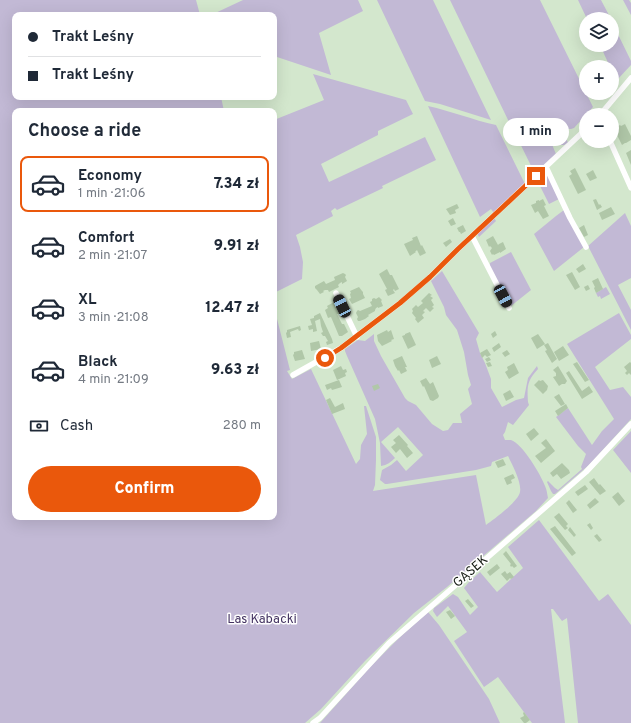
<!DOCTYPE html>
<meta charset="utf-8">
<style>
body{margin:0;font-family:Overpass,sans-serif;background:#f2f2f3;color:#1f2937;height:100vh;display:flex;flex-direction:column;font-size:15px;white-space:nowrap}
*{box-sizing:border-box;margin:0}
p{font-size:13px;color:#747a83}
.icon{flex:none;width:22px;height:22px;fill:none;stroke:currentColor;stroke-width:2;stroke-linecap:round;stroke-linejoin:round}
.map{position:relative;flex:1;overflow:hidden}
.sheet{position:absolute;left:12px;top:108px;width:265px;height:412px;display:flex;flex-direction:column;background:#fff;border-radius:8px;box-shadow:0 4px 16px #0002}
.sheet>*{flex:none}
.banner{position:absolute;left:12px;top:12px;width:265px;height:88px;border-radius:8px;box-shadow:0 4px 16px #0002;display:grid;align-content:center;height:88px;padding:0 16px;background:#fff}
.controls{position:absolute;left:579px;top:12px;display:grid;gap:8px}
.controls a{display:grid;place-items:center;width:40px;height:40px;border-radius:50%;background:#fff;box-shadow:0 4px 16px #0002;font-size:20px}
.end{position:absolute;width:18px;height:18px;margin:-9px;border:5px solid #ea580c;background:#fff;box-shadow:0 0 0 2px #fff}
.from{border-radius:50%}
.bubble{position:absolute;height:28px;border-radius:14px;background:#fff;box-shadow:0 4px 16px #0002;font-size:13px;font-weight:800;line-height:28px;text-align:center}
.car{position:absolute;width:12px;height:24px;margin:-12px -6px;border-radius:5px;box-shadow:0 0 3px 1px #0007;background:linear-gradient(#222 24%,#8ab4d8 0 40%,#222 0 76%,#8ab4d8 0 86%,#222 0)}
.banner b{display:flex;align-items:center;gap:14px;height:38px;font-size:15px}
.banner b+b{border-top:1px solid #e0e1e3}
.banner i{width:10px;height:10px;background:#1f2937}
ul{padding:0;list-style:none}
li{display:flex;align-items:center;gap:12px;height:56px;margin:0 8px 6px;padding:0 8px;border:2px solid transparent;border-radius:8px}
li div{flex:1}
li b{display:block;font-size:15px}
li em{font-style:normal;font-weight:800}
li.current{border-color:#ea580c}
li>.icon{width:36px;height:36px;stroke-width:1.5}
h2{padding:0 16px;font-size:18px;line-height:48px}
.pay{display:flex;align-items:center;gap:10px;height:44px;padding:0 16px;font-size:15px}
.pay p{margin-inline-start:auto}
.button{display:flex;gap:8px;margin-top:auto;padding:8px 16px}
.button a{flex:1;height:46px;border-radius:24px;background:#ea580c;color:#fff;font-size:16px;font-weight:800;line-height:46px;text-align:center}
.map>svg:first-child{display:block}
</style>
<div class="map">
<svg width="631" height="723" viewBox="0 0 631 723">
<rect width="100%" height="100%" fill="#d3e7cd"/>
<!-- green -->
<path fill="#c2b9d5" d="M 0,0 L 196,0 L 200,15 L 15,15 L 15,97 L 221,97 L 224,111 L 15,111 L 15,517 L 274,517 L 274,307 L 290,370 L 287,371 L 292,379 L 311,369 L 356,464 L 360,459 L 361,445 L 367,434 L 364,406 L 366,406 L 376,437 L 376,460 L 375,485 L 373,491 L 476,475 L 486,525 C 494,519 518,502 520,492 C 522,483 512,464 508,456 L 492,462 L 491,466 L 476,470 L 387,484 L 385,484 L 380,480 L 382,470 L 391,465 L 397,460 L 406,471 L 423,455 L 398,427 L 381,442 L 395,458 C 391,462 387,465 381,466 L 380,443 L 375,419 L 347,356 L 345,351 L 345,349 L 358,340 L 365,341 L 374,334 L 374,341 L 381,356 L 405,398 L 408,401 L 416,405 L 432,424 L 443,431 L 448,430 L 453,423 L 462,423 L 460,414 L 472,404 L 468,389 L 471,385 L 468,375 L 464,352 L 457,330 L 446,315 L 444,307 L 431,281 L 442,271 L 479,333 L 476,339 L 480,353 L 485,363 L 491,379 L 491,388 L 502,407 L 516,400 L 524,398 L 528,378 L 537,366 L 538,369 C 527,381 527,386 528,402 L 529,405 L 513,425 L 508,422 L 505,432 L 503,435 L 505,440 C 507,440 509,440 511,440 C 522,443 541,475 545,486 C 547,490 547,494 548,498 L 536,511 L 447,587 L 414,613 L 365,661 L 321,709 L 305,723 L 0,723 Z
M 243,0 L 358,0 L 363,11 L 319,33 L 331,75 L 274,56 L 274,15 L 211,15 Z
M 377,0 L 433,0 L 491,120 L 440,104 L 425,101 Z
M 450,0 L 540,0 L 593,107 L 574,128 L 571,129 L 542,128 L 510,124 Z
M 578,0 L 601,0 L 611,19 L 587,19 Z
M 623,0 L 629,0 L 631,3 L 631,15 Z
M 612,22 L 631,61 L 631,65 L 617,80 L 612,71 L 612,67 L 610,67 L 600,45 L 612,45 Z
M 313,74 L 406,100 L 413,114 L 378,131 L 378,135 L 321,164 L 329,182 L 425,137 L 436,160 L 382,186 L 383,188 L 379,190 L 337,210 L 335,208 L 331,211 L 333,216 L 296,235 L 300,247 L 303,262 L 302,279 L 274,293 L 274,120 L 324,100 Z
M 428,106 C 451,111 473,120 496,125 L 525,184 L 494,213 L 491,209 L 480,217 Z
M 512,127 L 551,134 C 550,141 553,147 556,154 L 535,174 Z
M 561,132 L 564,133 L 568,143 L 564,145 L 561,145 L 559,140 L 558,136 L 558,133 Z
M 546,174 L 548,175 L 559,199 L 549,204 L 540,186 L 536,184 L 535,182 L 539,177 Z
M 564,210 L 584,247 L 554,271 L 534,234 L 556,216 Z
M 625,213 L 631,226 L 631,278 L 618,285 L 631,310 L 631,330 L 588,246 Z
M 494,218 L 496,221 L 479,237 L 477,233 Z
M 511,252 L 531,290 L 511,306 L 490,267 L 490,263 Z
M 606,287 L 610,294 L 601,299 L 600,296 L 598,297 L 596,293 Z
M 619,313 L 631,335 L 631,339 L 595,367 L 610,390 L 623,387 L 631,397 L 631,419 L 589,465 L 555,494 L 553,494 L 551,491 L 547,482 L 548,481 L 555,488 L 558,490 L 582,469 L 581,467 L 586,454 L 578,446 L 556,417 L 568,408 L 592,445 L 602,431 L 614,419 L 567,344 Z
M 631,431 L 631,473 L 613,450 Z
M 539,520 L 599,601 L 608,594 L 631,625 L 631,723 L 578,723 L 567,618 L 562,621 L 553,609 L 551,609 L 565,723 L 532,723 L 498,677 L 484,687 L 454,641 L 467,632 L 448,606 L 437,617 L 433,611 L 434,608 L 453,594 L 458,597 L 470,615 L 478,607 L 464,588 L 469,582 L 480,572 L 497,592 L 523,568 L 508,547 Z
M 428,612 L 439,625 L 489,699 L 500,723 L 320,723 L 371,666 L 399,638 Z"/>
<!-- building -->
<path fill="#b0c7a8" d="M 625,124 L 631,136 L 631,140 L 626,143 L 625,143 L 622,145 L 614,129 L 620,125 L 621,126 Z
M 631,150 L 631,165 L 626,153 Z
M 575,168 L 586,190 L 578,194 L 569,176 L 572,174 L 570,171 Z
M 593,170 L 597,178 L 590,181 L 586,174 Z
M 543,199 L 546,205 L 544,206 L 549,216 L 543,219 L 538,211 L 535,213 L 531,205 L 536,203 L 536,201 L 539,200 L 539,201 Z
M 596,199 L 599,205 L 600,204 L 602,207 L 597,210 L 593,200 Z
M 457,204 L 459,208 L 455,210 L 456,213 L 450,215 L 446,209 Z
M 611,207 L 615,214 L 602,220 L 599,213 Z
M 453,218 L 456,224 L 451,226 L 448,221 Z
M 463,225 L 466,231 L 461,234 L 460,232 L 459,232 L 457,228 Z
M 584,225 L 588,235 L 584,237 L 579,228 Z
M 417,236 L 421,246 L 422,245 L 426,253 L 420,256 L 417,250 L 415,252 L 416,252 L 410,256 L 404,244 L 413,240 L 412,238 Z
M 493,236 L 498,245 L 499,244 L 503,242 L 506,249 L 500,253 L 500,252 L 494,255 L 493,254 L 492,255 L 490,251 L 492,248 L 490,246 L 489,247 L 486,240 Z
M 450,239 L 452,242 L 446,247 L 443,243 Z
M 583,264 L 586,269 L 579,273 L 576,269 Z
M 387,269 L 390,275 L 392,275 L 399,289 L 395,291 L 394,289 L 393,290 L 395,293 L 388,296 L 385,290 L 387,289 L 379,274 Z
M 572,272 L 580,287 L 575,290 L 566,275 Z
M 343,273 L 345,274 L 346,275 L 345,277 L 347,281 L 342,284 L 342,282 L 340,283 L 338,285 L 339,287 L 329,292 L 328,290 L 325,290 L 323,291 L 324,292 L 320,294 L 317,290 L 315,288 L 315,286 L 324,281 L 326,284 L 335,280 L 334,277 Z
M 598,278 L 603,289 L 596,293 L 594,288 L 595,287 L 592,281 Z
M 588,285 L 590,289 L 586,291 L 584,287 Z
M 359,287 L 362,291 L 363,292 L 363,294 L 365,298 L 352,304 L 349,299 L 351,298 L 350,294 L 351,293 L 350,291 Z
M 429,293 L 432,295 L 430,296 L 433,298 L 431,300 L 434,305 L 432,307 L 434,308 L 430,312 L 426,308 L 423,311 L 425,312 L 422,315 L 424,318 L 418,323 L 415,319 L 416,318 L 412,313 L 413,311 L 412,309 L 416,305 L 418,307 L 423,303 L 421,301 Z
M 379,297 L 382,300 L 381,301 L 383,306 L 378,308 L 378,307 L 376,308 L 375,310 L 375,311 L 368,315 L 369,316 L 365,319 L 360,321 L 358,321 L 357,319 L 358,317 L 356,313 L 357,311 L 358,310 L 360,311 L 372,306 L 370,302 L 372,301 L 372,299 L 374,298 L 376,299 Z
M 334,302 L 339,314 L 337,314 L 342,324 L 344,324 L 348,332 L 342,336 L 339,336 L 331,317 L 328,318 L 325,310 L 328,308 L 327,306 Z
M 320,313 L 332,339 L 333,343 L 327,345 L 326,342 L 328,341 L 325,336 L 323,336 L 321,333 L 323,332 L 321,326 L 320,319 L 315,321 L 317,331 L 313,332 L 313,329 L 309,330 L 308,326 L 312,325 L 310,319 L 314,318 L 314,316 Z
M 300,326 L 301,330 L 299,331 L 298,329 L 290,332 L 291,337 L 287,338 L 286,333 L 287,332 L 287,330 Z
M 387,330 L 388,332 L 391,330 L 394,339 L 391,340 L 392,341 L 382,346 L 378,341 L 377,335 Z
M 495,331 L 497,335 L 493,338 L 491,334 Z
M 410,332 L 416,345 L 408,349 L 402,336 L 405,335 L 405,334 Z
M 538,334 L 545,344 L 537,349 L 531,338 Z
M 319,341 L 321,349 L 311,351 L 310,343 Z
M 499,343 L 501,347 L 494,352 L 492,348 Z
M 548,343 L 557,359 L 552,363 L 545,351 L 547,350 L 544,345 Z
M 563,346 L 569,355 L 559,361 L 554,352 Z
M 487,349 L 491,355 L 487,357 L 485,355 L 482,358 L 480,353 Z
M 302,350 L 305,359 L 295,361 L 293,355 L 294,354 L 294,352 Z
M 507,350 L 510,354 L 505,357 L 502,353 Z
M 402,356 L 407,367 L 405,367 L 407,371 L 401,374 L 399,370 L 398,371 L 395,366 L 393,360 Z
M 437,356 L 441,364 L 432,368 L 429,360 Z
M 489,357 L 491,360 L 487,362 L 485,359 Z
M 490,362 L 492,366 L 488,367 L 486,363 Z
M 577,362 L 589,380 L 585,382 L 573,364 Z
M 630,362 L 631,363 L 631,375 L 629,373 L 627,375 L 625,373 L 627,371 L 624,367 Z
M 514,363 L 519,373 L 509,379 L 505,372 L 508,370 L 507,367 Z
M 341,366 L 343,370 L 346,369 L 347,372 L 345,373 L 346,376 L 337,380 L 333,370 Z
M 558,366 L 567,381 L 565,384 L 562,384 L 559,386 L 553,377 L 556,376 L 556,373 L 553,370 Z
M 569,371 L 582,391 L 589,386 L 593,392 L 582,399 L 566,373 Z
M 426,378 L 430,384 L 433,382 L 439,396 L 438,398 L 433,401 L 430,400 L 424,386 L 423,387 L 420,381 Z
M 339,380 L 342,387 L 332,390 L 331,388 L 327,390 L 325,385 Z
M 539,380 L 540,381 L 543,380 L 548,386 L 547,390 L 543,394 L 534,385 Z
M 378,384 L 380,388 L 374,391 L 372,386 Z
M 510,390 L 514,397 L 506,401 L 503,394 Z
M 559,394 L 565,404 L 561,406 L 554,397 Z
M 330,398 L 335,407 L 343,403 L 345,409 L 332,414 L 326,400 Z
M 566,404 L 568,408 L 558,416 L 555,411 Z
M 534,428 L 539,434 L 531,441 L 526,434 Z
M 399,435 L 408,445 L 407,446 L 413,453 L 407,458 L 400,449 L 396,453 L 391,447 L 396,443 L 393,440 Z
M 546,439 L 555,451 L 541,463 L 535,456 L 546,448 L 541,443 Z
M 503,459 L 506,465 L 498,468 L 495,462 Z
M 562,463 L 569,470 L 570,473 L 561,479 L 557,474 L 553,477 L 550,473 Z
M 513,474 L 515,478 L 511,480 L 512,483 L 507,485 L 504,478 Z
M 594,478 L 599,485 L 600,484 L 606,491 L 600,495 L 589,482 Z
M 585,485 L 588,489 L 578,496 L 575,492 Z
M 618,492 L 625,501 L 619,506 L 612,497 Z
M 595,498 L 599,502 L 590,509 L 587,505 Z
M 569,500 L 577,510 L 573,513 L 566,503 Z
M 559,513 L 568,524 L 566,526 L 568,528 L 565,530 L 554,517 Z
M 590,523 L 593,528 L 591,530 L 587,525 Z
M 555,526 L 576,553 L 572,556 L 550,529 Z
M 570,527 L 576,535 L 574,537 L 568,530 Z
M 597,534 L 602,540 L 599,542 L 594,536 Z
M 506,551 L 517,566 L 514,568 L 512,566 L 511,567 L 510,565 L 511,564 L 503,554 Z
M 497,564 L 500,568 L 490,576 L 487,572 Z
M 505,571 L 507,574 L 510,572 L 514,577 L 511,579 L 510,578 L 507,581 L 501,574 Z
M 468,599 L 474,606 L 471,608 L 465,601 Z
M 450,610 L 455,616 L 451,619 L 446,612 Z
M 524,712 L 530,720 L 526,723 L 524,723 L 520,718 L 524,716 L 523,713 Z"/>
<g fill="none" stroke-linecap="round" stroke-linejoin="round">
<!-- minor -->
<path stroke="#fff" stroke-width="5.5" d="M 600,115 L 631,78
M 610,141 L 631,188
M 546,167 L 570,218 L 586,247
M 472,236 L 509,308
M 336,293 L 357,337
M 293,375 L 341,348 L 400,303 L 430,277 L 458,249 L 586,129
M 313,723 L 320,718 L 389,643 L 586,472 L 631,424"/>
</g>
<g fill="none" stroke-linecap="round" stroke-linejoin="round">
<!-- route -->
<path stroke="#ea580c" stroke-width="5" d="M 325,358 L 341,348 L 400,303 L 430,277 L 458,249 L 536,176"/>
</g>
<g text-anchor="middle" dominant-baseline="central" stroke-width="3" stroke-linejoin="round" paint-order="stroke">
<!-- street labels -->
<g font-size="13" fill="#151c13" stroke="#fff">
<text transform="translate(471 572) rotate(-41)">GĄSEK</text>
</g>
<!-- park labels -->
<g font-size="13" fill="#423160" stroke="#fff">
<text x="262" y="620">Las Kabacki</text>
</g>
</g>
</svg>
<div class="controls">
<a><svg class="icon" aria-label="layers" viewBox="0 0 24 24"><path d="M12 4l9 5-9 5-9-5zM3 14l9 5 9-5"/></svg></a>
<a>+</a>
<a>−</a>
</div>
<i class="end from" style="left:325px;top:358px"></i>
<i class="end" style="left:536px;top:176px"></i>
<div class="bubble" style="left:503px;top:118px;width:66px">1 min</div>
<i class="car" style="left:503px;top:296px;rotate:152deg"></i>
<i class="car" style="left:342px;top:306px;rotate:334deg"></i>
<div class="banner">
<b><i class="from"></i>Trakt Leśny</b>
<b><i></i>Trakt Leśny</b>
</div>
<section class="sheet">
<h2>Choose a ride</h2>
<ul>
<li class="current"><svg class="icon" aria-label="car" viewBox="0 0 24 24"><path d="M5 17H2v-5l4-1 3-4h7l3 4 3 1v5h-3M9 17h6M6 11h13"/><circle cx="7" cy="17" r="2"/><circle cx="17" cy="17" r="2"/></svg><div><b>Economy</b><p>1 min · 21:06</p></div><em>7.34 zł</em></li>
<li><svg class="icon" aria-label="car" viewBox="0 0 24 24"><path d="M5 17H2v-5l4-1 3-4h7l3 4 3 1v5h-3M9 17h6M6 11h13"/><circle cx="7" cy="17" r="2"/><circle cx="17" cy="17" r="2"/></svg><div><b>Comfort</b><p>2 min · 21:07</p></div><em>9.91 zł</em></li>
<li><svg class="icon" aria-label="car" viewBox="0 0 24 24"><path d="M5 17H2v-5l4-1 3-4h7l3 4 3 1v5h-3M9 17h6M6 11h13"/><circle cx="7" cy="17" r="2"/><circle cx="17" cy="17" r="2"/></svg><div><b>XL</b><p>3 min · 21:08</p></div><em>12.47 zł</em></li>
<li><svg class="icon" aria-label="car" viewBox="0 0 24 24"><path d="M5 17H2v-5l4-1 3-4h7l3 4 3 1v5h-3M9 17h6M6 11h13"/><circle cx="7" cy="17" r="2"/><circle cx="17" cy="17" r="2"/></svg><div><b>Black</b><p>4 min · 21:09</p></div><em>9.63 zł</em></li>
</ul>
<div class="pay"><svg class="icon" aria-label="cash" viewBox="0 0 24 24"><path d="M3 7h18v10H3z"/><circle cx="12" cy="12" r="2"/></svg>Cash<p>280 m</p></div>
<div class="button"><a>Confirm</a></div>
</section>
</div>
